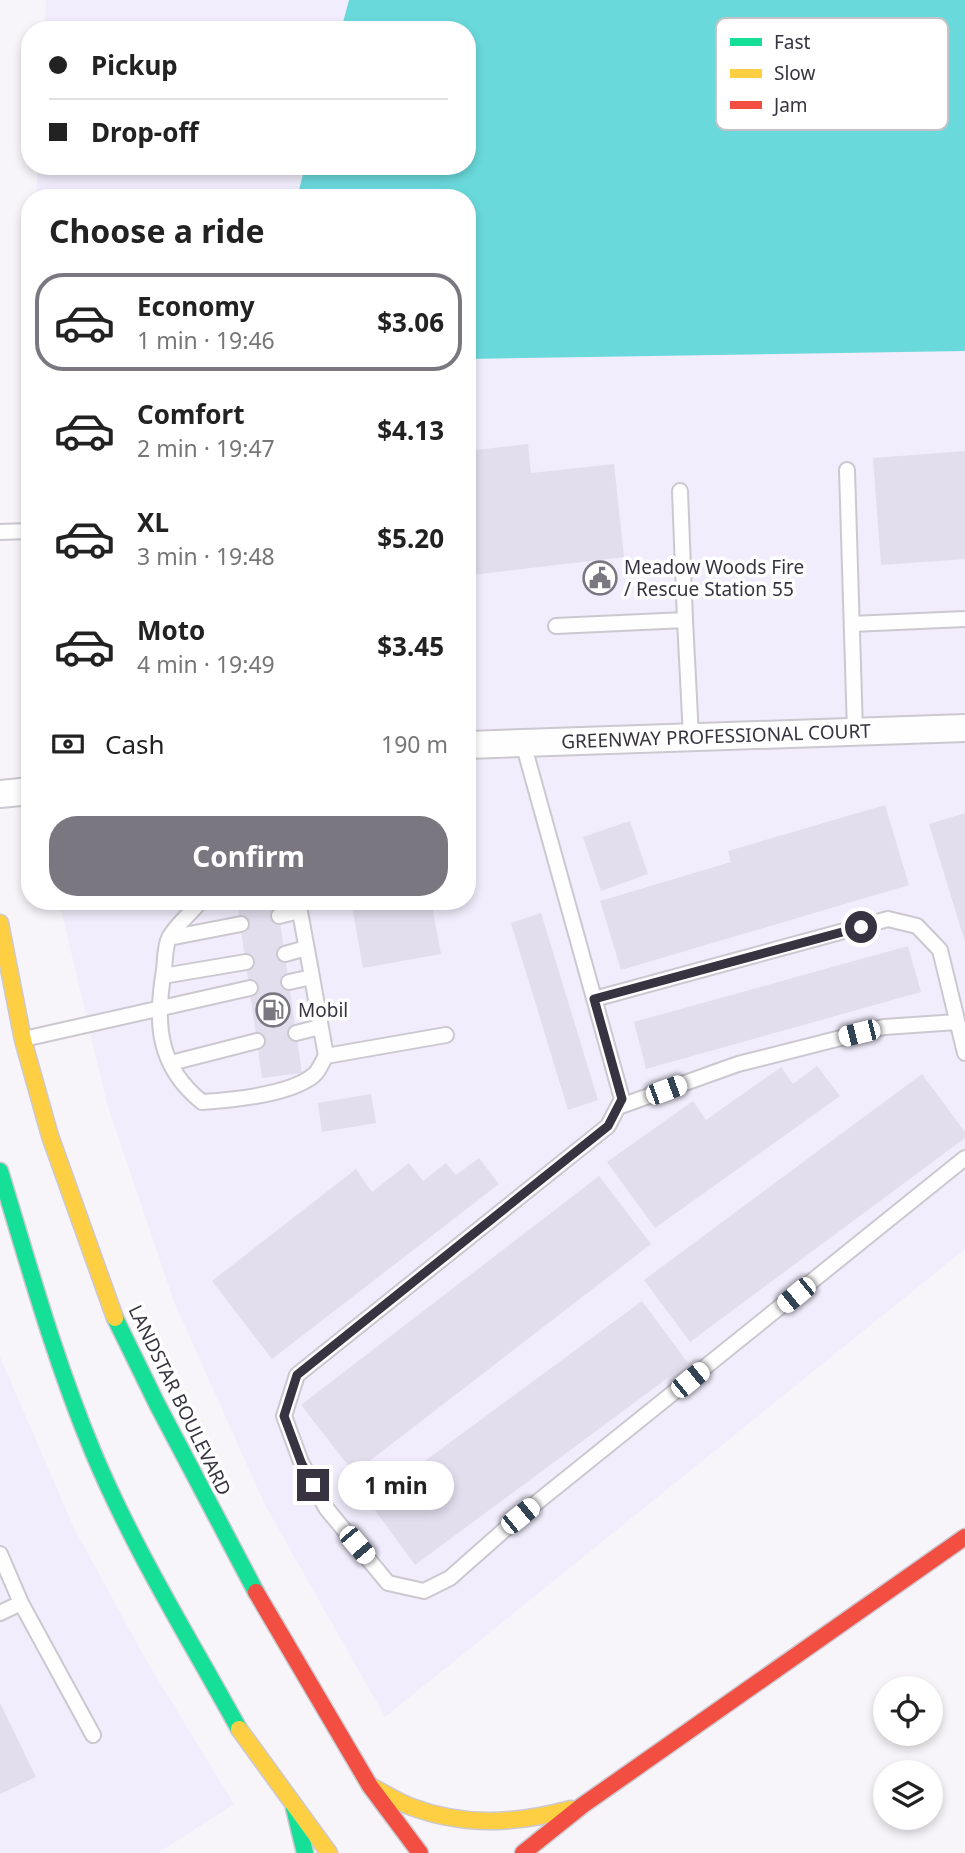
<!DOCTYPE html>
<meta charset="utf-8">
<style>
body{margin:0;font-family:"Noto Sans",sans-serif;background:#f2f2f2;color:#222;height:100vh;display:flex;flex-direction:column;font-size:26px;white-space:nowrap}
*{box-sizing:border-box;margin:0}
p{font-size:23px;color:#767676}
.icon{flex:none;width:38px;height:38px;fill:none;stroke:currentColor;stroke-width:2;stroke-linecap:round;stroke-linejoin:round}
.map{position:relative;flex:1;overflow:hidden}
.drawer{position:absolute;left:21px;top:189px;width:455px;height:721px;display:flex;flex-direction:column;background:#fff;border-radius:28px;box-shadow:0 4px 10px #0003}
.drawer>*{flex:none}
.banner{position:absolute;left:21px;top:21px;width:455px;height:154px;border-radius:28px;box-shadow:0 4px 10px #0003;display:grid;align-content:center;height:154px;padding:0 28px;background:#fff}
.tools{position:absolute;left:873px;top:1676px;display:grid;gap:14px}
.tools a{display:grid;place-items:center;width:70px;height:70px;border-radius:50%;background:#fff;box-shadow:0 4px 10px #0003;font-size:35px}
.end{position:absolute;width:32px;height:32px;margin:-16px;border:9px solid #373340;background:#fff;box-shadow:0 0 0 4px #fff}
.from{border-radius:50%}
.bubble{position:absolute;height:49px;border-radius:24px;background:#fff;box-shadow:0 4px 10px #0003;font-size:23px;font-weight:700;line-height:49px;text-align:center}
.car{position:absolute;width:21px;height:42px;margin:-21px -10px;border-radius:9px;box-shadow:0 0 5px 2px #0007;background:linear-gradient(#fff 24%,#345 0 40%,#fff 0 76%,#345 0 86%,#fff 0)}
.banner b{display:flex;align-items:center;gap:24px;height:66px;font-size:26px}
.banner b+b{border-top:2px solid #e0e0e0}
.banner i{width:18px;height:18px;background:#222}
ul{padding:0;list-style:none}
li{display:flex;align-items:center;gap:21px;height:98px;margin:0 14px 10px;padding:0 14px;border:4px solid transparent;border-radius:28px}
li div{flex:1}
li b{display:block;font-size:26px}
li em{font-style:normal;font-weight:700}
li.active{border-color:#7a7781}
li>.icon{width:63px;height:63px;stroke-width:1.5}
h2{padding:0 28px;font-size:32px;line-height:84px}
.pay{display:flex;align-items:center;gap:18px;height:77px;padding:0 28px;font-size:26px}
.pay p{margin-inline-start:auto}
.primary-button{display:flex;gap:14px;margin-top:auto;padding:14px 28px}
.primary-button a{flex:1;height:80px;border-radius:28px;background:#7a7781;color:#fff;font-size:28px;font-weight:700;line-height:80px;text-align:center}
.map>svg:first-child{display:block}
</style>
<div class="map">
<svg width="965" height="1853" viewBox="0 0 965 1853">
<rect width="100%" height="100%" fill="#f7f5f9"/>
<!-- commercial -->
<path fill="#f1edfc" d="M 46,0 L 965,0 L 965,1249 L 385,1717 L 265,1505 L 174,1302 L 107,1104 L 59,901 L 467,901 L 467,198 L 36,198 L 38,166 L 467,166 L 467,30 L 45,30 Z
M 30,352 L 30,556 L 26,446 Z
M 0,1357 L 74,1528 L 146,1660 L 234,1804 L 158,1853 L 0,1853 Z"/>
<!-- water -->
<path fill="#6ad9dc" d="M 349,0 L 965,0 L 965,351 L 467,359 L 467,198 L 297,198 L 305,166 L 467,166 L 467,30 L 341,30 Z"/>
<!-- building -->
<path fill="#e3deee" d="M 528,444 L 531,473 L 614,464 L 624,557 L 471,575 L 467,543 L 467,451 Z
M 965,451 L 965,559 L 881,565 L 873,458 Z
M 885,805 L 909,885 L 621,970 L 600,901 L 731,862 L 728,851 Z
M 965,813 L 965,939 L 964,939 L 929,824 Z
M 630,821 L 648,874 L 601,891 L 583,837 Z
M 237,901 L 277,901 L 302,1073 L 262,1078 Z
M 351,901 L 431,901 L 441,954 L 363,968 Z
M 541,913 L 598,1100 L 568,1110 L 511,923 Z
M 908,946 L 921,992 L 646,1069 L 634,1022 Z
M 817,1066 L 840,1096 L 655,1228 L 607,1162 L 693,1101 L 706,1120 L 781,1067 L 793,1084 Z
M 922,1074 L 965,1132 L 965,1138 L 690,1342 L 644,1280 Z
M 371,1094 L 376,1123 L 322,1132 L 318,1103 Z
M 479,1158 L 499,1184 L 272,1359 L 212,1281 L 356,1169 L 372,1192 L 409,1163 L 423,1181 L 446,1163 L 456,1175 Z
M 599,1176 L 651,1244 L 354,1473 L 301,1405 Z
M 642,1301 L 688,1363 L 415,1565 L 369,1502 Z
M 0,1703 L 36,1777 L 0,1794 Z"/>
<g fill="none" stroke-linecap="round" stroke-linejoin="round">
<defs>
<path id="lane" d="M 847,470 L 855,731
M 680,491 L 685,620
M 0,532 L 30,531
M 852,624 L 965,619
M 556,626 L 685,620 L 691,737
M 523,743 L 622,1099 L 608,1126 L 297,1375 L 284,1416 L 301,1462 L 326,1508 L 388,1583 L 424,1591 L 450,1578 L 520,1516 L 965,1158
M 201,901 C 193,911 174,927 169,938 C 165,946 165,960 164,970 C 155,1022 157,1066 202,1102 C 233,1100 290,1095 314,1075 C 319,1071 322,1062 326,1056 L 446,1035
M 279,916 L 300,911
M 169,938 L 241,924
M 285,954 L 306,948
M 163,976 L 246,962
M 312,977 L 326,1056
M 289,982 L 312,977 L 298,901
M 594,999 L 888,919 L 917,926 L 940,950 L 965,1053
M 296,1033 L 320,1027
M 24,1039 L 250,988
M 171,1063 L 257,1041
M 618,1107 L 738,1064 L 884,1027 L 957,1022
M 0,1554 L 21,1603 L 93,1735
M 0,1613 L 21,1603"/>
<path id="street" d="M 467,745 L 965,728
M 0,794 L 30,791"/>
<path id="fast" d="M 0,1171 C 29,1266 55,1361 93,1452 C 133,1548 189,1638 239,1729
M 115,1318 L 157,1404 L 256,1592
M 294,1808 L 305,1853"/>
<path id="slow" d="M 0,923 L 23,1040 L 50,1136 L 115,1318
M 239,1729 L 329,1853
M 370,1786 C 383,1792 396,1801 409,1806 C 464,1827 515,1824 571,1809"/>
<path id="jam" d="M 256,1592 L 370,1786 L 420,1853
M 523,1853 L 583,1805 L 965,1537"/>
</defs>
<!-- lane casing -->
<use href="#lane" stroke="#cbc8d0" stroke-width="18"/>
<!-- street casing -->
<use href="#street" stroke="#cbc8d0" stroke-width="30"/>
<!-- fast casing -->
<use href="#fast" stroke="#cbc8d0" stroke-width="19"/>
<!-- slow casing -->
<use href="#slow" stroke="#cbc8d0" stroke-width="19"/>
<!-- jam casing -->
<use href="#jam" stroke="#cbc8d0" stroke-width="19"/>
<!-- lane -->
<use href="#lane" stroke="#fefefe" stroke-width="14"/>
<!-- street -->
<use href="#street" stroke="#fefefe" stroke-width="26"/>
<!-- fast -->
<use href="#fast" stroke="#16e098" stroke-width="16"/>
<!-- slow -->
<use href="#slow" stroke="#ffcf43" stroke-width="16"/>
<!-- jam -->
<use href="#jam" stroke="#f24e42" stroke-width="16"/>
</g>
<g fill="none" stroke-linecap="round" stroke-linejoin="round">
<!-- route -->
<path stroke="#373340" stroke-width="9" d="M 313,1485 L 301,1462 L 284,1416 L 297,1375 L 608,1126 L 622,1099 L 594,999 L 861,927"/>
</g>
<!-- icons -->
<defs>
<symbol id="civic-ring" viewBox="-11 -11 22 22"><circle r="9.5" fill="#fff" stroke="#7a7781" stroke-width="1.5"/><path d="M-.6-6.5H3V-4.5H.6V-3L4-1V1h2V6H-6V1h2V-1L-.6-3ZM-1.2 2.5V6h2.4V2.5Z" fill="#7a7781"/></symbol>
<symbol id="fuel-ring" viewBox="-11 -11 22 22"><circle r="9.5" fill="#fff" stroke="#7a7781" stroke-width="1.5"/><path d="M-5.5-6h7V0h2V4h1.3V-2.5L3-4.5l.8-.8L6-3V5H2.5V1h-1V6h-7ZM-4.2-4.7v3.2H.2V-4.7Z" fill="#7a7781"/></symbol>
</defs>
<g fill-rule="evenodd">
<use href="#civic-ring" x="581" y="559" width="38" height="38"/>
<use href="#fuel-ring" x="254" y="991" width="38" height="38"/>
</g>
<g text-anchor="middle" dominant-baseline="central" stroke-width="7" stroke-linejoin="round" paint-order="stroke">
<!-- poi labels -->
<g font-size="19" fill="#373340" stroke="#fff" text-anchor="start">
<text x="624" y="567">Meadow Woods Fire<tspan x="624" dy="22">/ Rescue Station 55</tspan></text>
<text x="298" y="1010">Mobil</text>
</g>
<!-- street labels -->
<g font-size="19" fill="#373340" stroke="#fff">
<text transform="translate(716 736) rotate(-2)">GREENWAY PROFESSIONAL COURT</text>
<text transform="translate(180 1400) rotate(64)">LANDSTAR BOULEVARD</text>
</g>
</g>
<!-- legend -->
<rect x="716" y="18" width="232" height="112" rx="10" fill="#fff" stroke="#c3c2c6" stroke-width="2"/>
<rect x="730" y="38" width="32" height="8" fill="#16e098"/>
<rect x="730" y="69" width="32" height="9" fill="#ffcf43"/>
<rect x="730" y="101" width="32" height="8" fill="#f24e42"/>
<g font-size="19" fill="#373340">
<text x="774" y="49">Fast</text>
<text x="774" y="80">Slow</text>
<text x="774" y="112">Jam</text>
</g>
</svg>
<div class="tools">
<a><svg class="icon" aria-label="locate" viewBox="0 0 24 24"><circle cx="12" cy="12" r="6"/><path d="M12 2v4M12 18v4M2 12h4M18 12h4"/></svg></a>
<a><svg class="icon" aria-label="layers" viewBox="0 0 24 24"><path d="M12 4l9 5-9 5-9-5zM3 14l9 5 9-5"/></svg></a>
</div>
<i class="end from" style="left:861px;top:927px"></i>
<i class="end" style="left:313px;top:1485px"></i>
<div class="bubble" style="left:338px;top:1461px;width:116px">1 min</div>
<i class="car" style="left:859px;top:1033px;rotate:256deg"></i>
<i class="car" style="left:666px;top:1090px;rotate:70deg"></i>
<i class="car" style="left:796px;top:1295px;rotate:231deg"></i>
<i class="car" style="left:690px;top:1380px;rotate:51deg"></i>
<i class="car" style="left:520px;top:1516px;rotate:51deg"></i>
<i class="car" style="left:357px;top:1545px;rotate:140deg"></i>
<div class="banner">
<b><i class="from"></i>Pickup</b>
<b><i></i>Drop-off</b>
</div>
<section class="drawer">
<h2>Choose a ride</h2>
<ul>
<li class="active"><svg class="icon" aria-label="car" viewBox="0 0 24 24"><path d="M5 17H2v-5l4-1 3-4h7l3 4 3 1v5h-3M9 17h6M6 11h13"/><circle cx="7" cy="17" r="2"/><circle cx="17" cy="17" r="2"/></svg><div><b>Economy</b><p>1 min · 19:46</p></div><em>$3.06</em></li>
<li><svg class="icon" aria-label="car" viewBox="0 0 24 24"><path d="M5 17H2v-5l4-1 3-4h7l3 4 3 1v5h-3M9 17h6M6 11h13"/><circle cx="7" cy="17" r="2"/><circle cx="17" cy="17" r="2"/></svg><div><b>Comfort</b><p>2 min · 19:47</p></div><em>$4.13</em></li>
<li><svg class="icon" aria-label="car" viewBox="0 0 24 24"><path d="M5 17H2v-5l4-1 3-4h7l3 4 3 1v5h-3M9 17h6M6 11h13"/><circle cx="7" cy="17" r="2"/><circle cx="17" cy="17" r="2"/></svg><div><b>XL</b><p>3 min · 19:48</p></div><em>$5.20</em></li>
<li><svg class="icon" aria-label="car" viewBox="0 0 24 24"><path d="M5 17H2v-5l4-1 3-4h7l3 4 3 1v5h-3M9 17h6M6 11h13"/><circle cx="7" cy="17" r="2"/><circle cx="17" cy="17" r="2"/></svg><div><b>Moto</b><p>4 min · 19:49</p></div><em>$3.45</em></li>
</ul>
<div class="pay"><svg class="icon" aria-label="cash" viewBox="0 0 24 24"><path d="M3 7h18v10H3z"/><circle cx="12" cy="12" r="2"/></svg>Cash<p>190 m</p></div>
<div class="primary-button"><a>Confirm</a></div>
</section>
</div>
